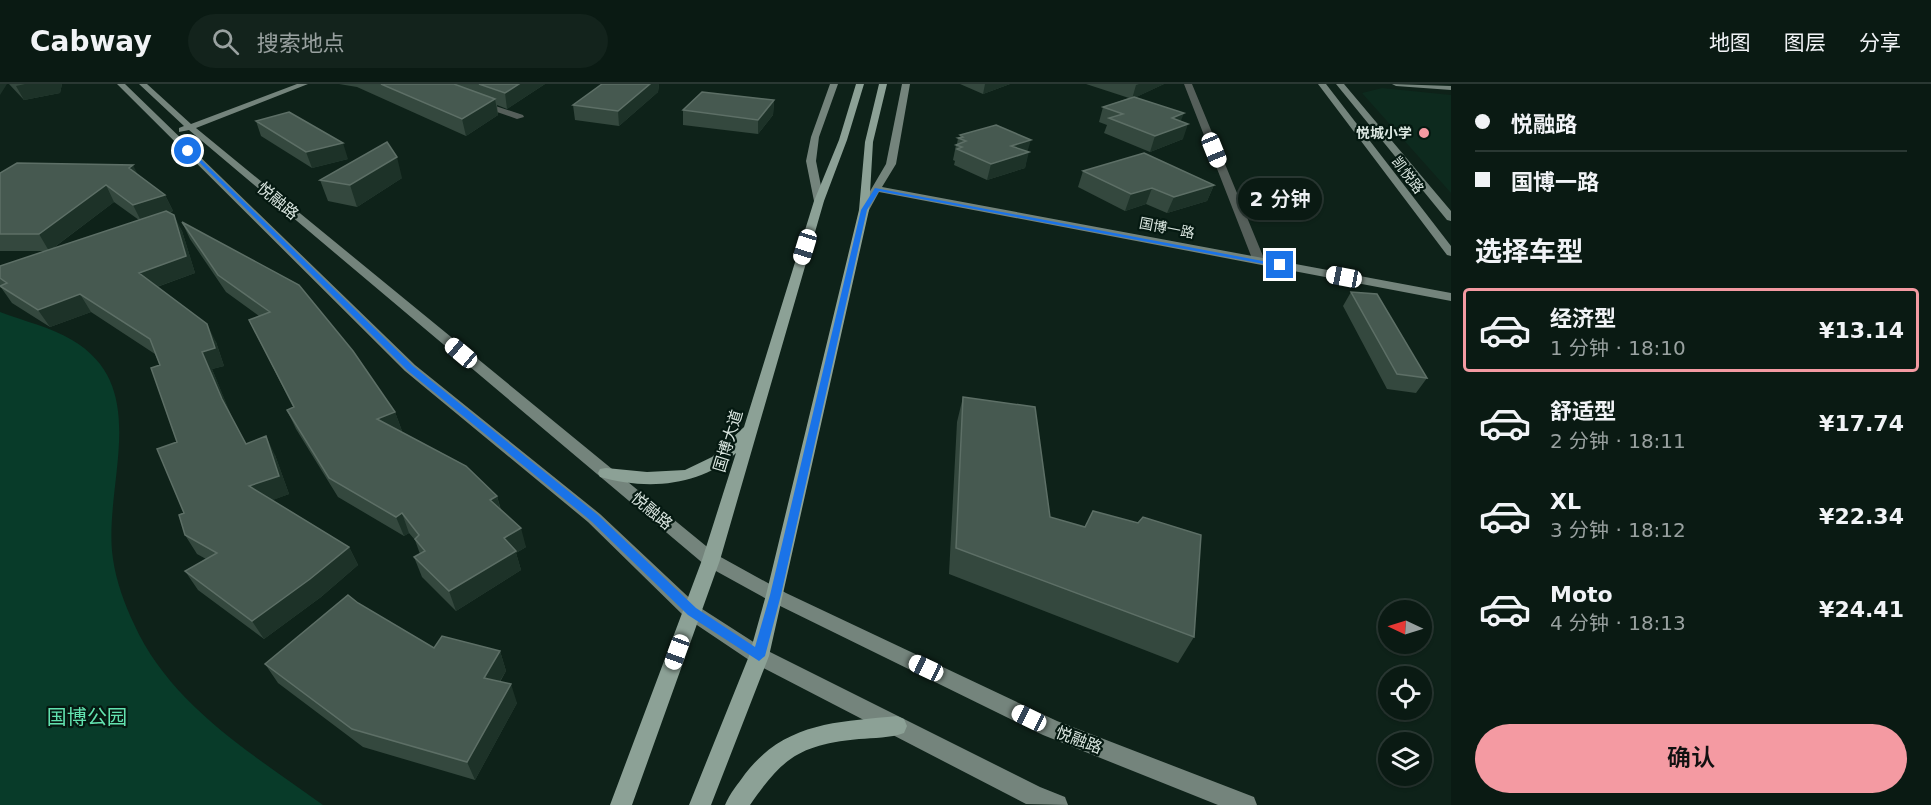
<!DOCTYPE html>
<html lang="zh">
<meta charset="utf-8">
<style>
body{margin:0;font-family:"DejaVu Sans","Noto Sans SC",sans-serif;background:#13231c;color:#f1f3f6;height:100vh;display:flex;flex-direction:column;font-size:22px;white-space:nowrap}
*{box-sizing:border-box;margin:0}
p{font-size:20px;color:#99a1a0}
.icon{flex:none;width:33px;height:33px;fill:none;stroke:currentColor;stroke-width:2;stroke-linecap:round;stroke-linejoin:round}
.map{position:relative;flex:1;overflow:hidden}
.drawer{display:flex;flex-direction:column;background:#0a1a13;width:480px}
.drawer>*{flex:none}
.guide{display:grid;align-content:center;height:132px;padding:0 24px;background:#0a1a13}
.needle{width:39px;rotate:274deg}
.buttons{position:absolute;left:1378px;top:516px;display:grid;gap:12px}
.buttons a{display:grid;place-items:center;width:54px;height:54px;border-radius:50%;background:#0a1a13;box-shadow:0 2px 4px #0004,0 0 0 2px #2a3833;font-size:30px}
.end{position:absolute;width:27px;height:27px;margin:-14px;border:8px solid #1a73e8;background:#fff;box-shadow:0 0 0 3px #fff}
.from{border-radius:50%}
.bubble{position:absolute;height:42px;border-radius:21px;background:#0a1a13;box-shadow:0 2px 4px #0004,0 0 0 2px #2a3833;font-size:20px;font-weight:600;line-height:42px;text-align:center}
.car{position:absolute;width:18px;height:36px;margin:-18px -9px;border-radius:8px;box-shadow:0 0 4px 2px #0007;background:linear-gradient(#fff 24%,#345 0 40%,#fff 0 76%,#345 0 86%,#fff 0)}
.guide b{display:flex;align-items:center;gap:21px;height:57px;font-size:22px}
.guide b+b{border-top:2px solid #2a3833}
.guide i{width:15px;height:15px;background:#f1f3f6}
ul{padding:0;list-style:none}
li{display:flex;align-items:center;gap:18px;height:84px;margin:0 12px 9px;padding:0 12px;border:3px solid transparent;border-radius:6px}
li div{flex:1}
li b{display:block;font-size:22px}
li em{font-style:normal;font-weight:600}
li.current{border-color:#f49aa2}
li>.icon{width:54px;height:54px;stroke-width:1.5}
h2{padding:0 24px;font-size:27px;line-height:72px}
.action{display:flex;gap:12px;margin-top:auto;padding:12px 24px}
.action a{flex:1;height:69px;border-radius:36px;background:#f49aa2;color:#111;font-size:24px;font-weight:600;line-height:69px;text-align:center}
header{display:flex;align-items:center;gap:36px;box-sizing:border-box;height:84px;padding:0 30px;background:#0a1a13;border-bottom:2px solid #2a3833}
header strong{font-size:28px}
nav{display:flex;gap:33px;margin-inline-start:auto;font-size:21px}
.search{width:420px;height:54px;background:#13231c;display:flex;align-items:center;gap:15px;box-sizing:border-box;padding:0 21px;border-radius:33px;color:#99a1a0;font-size:22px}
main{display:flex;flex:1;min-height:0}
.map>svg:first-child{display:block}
</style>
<header>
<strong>Cabway</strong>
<div class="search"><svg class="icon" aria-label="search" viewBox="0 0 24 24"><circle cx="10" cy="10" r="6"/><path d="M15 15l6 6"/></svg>搜索地点</div>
<nav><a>地图</a><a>图层</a><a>分享</a></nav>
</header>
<main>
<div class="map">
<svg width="1451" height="721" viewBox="0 0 1451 721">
<rect width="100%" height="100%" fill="#0e2219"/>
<!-- built -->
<path fill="#0d2a1e" d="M 1382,4 L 1451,11 L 1451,109 L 1362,9 Z"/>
<!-- green -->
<path fill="#083b29" d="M 0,228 C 23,237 51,243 72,256 C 154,304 102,402 113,475 C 116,497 125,521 134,540 C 171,622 254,671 323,721 L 0,721 Z"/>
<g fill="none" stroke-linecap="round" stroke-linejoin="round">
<!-- street -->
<path fill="#555f5a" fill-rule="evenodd" d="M 1184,0 L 1192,0 L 1265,177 L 1263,179 L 1259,180 L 1253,177 Z
M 480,17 L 523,31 L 524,33 L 517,35 L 477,21 L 476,19 Z"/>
<!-- secondary -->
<path fill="#74847c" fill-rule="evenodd" d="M 117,0 L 125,0 L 415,281 L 600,430 L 699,523 L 766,566 L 1040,703 L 1065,713 L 1068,721 L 1026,720 L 752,578 L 685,533 L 588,438 L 405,287 Z
M 139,0 L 147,0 L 191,40 L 297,0 L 308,0 L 196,44 L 717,471 L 786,509 L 1057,637 L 1254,713 L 1257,721 L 1218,721 L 1043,651 L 774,519 L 705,481 L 189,46 L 179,48 L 179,44 L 184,42 Z
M 830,0 L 838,0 L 819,53 L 816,77 L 824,117 L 819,120 L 814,117 L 806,77 L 811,53 Z
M 902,0 L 910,0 L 896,80 L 882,103 L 1451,209 L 1451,217 L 879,108 L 868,128 L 860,128 L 859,126 L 886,80 Z
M 1318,0 L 1326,0 L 1451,162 L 1451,172 L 1447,171 Z
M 1336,0 L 1344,0 L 1451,127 L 1451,137 L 1447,136 Z
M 1392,0 L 1451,2 L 1451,6 L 1396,2 Z"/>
<!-- primary -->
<path fill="#8ca196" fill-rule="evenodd" d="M 856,0 L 864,0 L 847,56 L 824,117 L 720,476 L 632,721 L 610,721 L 702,476 L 736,369 C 701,403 646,406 600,393 L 598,389 L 600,385 L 606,384 L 647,388 L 685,386 L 712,373 L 744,343 L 814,117 L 839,56 Z
M 879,0 L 887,0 L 873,58 L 869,126 L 769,572 L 711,721 L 689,721 L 749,572 L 766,511 L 859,126 L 865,58 Z
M 897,632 L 904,635 L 907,642 L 904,649 C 890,654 874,654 859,655 C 800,661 783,673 750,721 L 725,721 C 730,709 738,700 745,690 C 785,638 837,638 897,632 Z"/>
</g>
<!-- wall -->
<path fill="#34483e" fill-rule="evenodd" d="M 9,0 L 62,0 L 60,9 L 24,16 Z
M 339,0 L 545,0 L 507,25 L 497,21 L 498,31 L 466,52 L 357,3 Z
M 602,0 L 659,0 L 658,8 L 619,42 L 575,36 L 573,21 Z
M 960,0 L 1010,0 L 983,10 Z
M 1086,0 L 1164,0 L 1136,13 L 1180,37 L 1183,55 L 1150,68 L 1104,49 L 1107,41 L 1099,38 L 1103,23 L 1129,14 Z
M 774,16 L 773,31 L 758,50 L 683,41 L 683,26 Z
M 256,37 L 348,75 L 312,84 L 261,52 Z
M 960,51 L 1028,68 L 1025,84 L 987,96 L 954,81 L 955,77 L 953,76 L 956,61 L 957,60 L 958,54 L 960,54 Z
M 1083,87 L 1214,101 L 1207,117 L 1167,129 L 1146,120 L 1125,127 L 1078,103 Z
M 0,89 L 138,91 L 165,111 L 173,127 L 169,129 L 182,147 L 195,189 L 157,203 L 216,258 L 224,282 L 212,285 L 231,332 L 246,360 L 275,371 L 289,410 L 272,416 L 349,463 L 358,481 L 321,513 L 264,555 L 198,506 L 185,487 L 206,475 L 197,470 L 185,451 L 184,429 L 177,358 L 160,281 L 155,270 L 91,228 L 50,243 L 12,219 L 0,202 L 0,182 L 46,167 L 0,167 ZM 114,118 L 139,136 L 52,165 Z
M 402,94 L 357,123 L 328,117 L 320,96 Z
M 182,138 L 395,328 L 402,347 L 400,347 L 497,412 L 501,426 L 526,463 L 516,469 L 521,486 L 456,527 L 422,493 L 414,473 L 420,470 L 415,456 L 409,449 L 404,452 L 338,413 L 296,345 L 287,326 L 293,323 L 249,236 L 259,232 L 226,208 L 190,155 Z
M 1351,208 L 1427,294 L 1416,309 L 1387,305 L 1343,222 Z
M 963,313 L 1050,433 L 1194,553 L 1178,579 L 949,490 L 957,338 Z
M 358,519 L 434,564 L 500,567 L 506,587 L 500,598 L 517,619 L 475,696 L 363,663 L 278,599 L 265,580 Z"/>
<!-- shaded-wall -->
<path fill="#1d3228" d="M 0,0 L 7,0 L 0,11 Z
M 25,0 L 62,0 L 60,9 L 24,16 L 16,2 Z
M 519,0 L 545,0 L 507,25 L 505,9 Z
M 650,0 L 659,0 L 658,8 L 619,42 L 618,27 Z
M 985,0 L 1010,0 L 983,10 Z
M 1139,0 L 1164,0 L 1132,15 L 1136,1 Z
M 495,15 L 498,31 L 466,52 L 462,35 Z
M 774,16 L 773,31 L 758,50 L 758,36 Z
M 1184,29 L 1178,44 L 1188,40 L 1183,55 L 1150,68 L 1155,52 L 1172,34 Z
M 1031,56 L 1027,69 L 1029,68 L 1025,84 L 987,96 L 991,80 L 1011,62 Z
M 343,59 L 348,75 L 312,84 L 306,68 Z
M 397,73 L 402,94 L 357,123 L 350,101 Z
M 133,81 L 141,97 L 129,84 Z
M 106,101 L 114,118 L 49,167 L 39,150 Z
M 1214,101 L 1207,117 L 1167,129 L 1174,113 Z
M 1152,104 L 1146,120 L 1125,127 L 1131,110 Z
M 165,111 L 173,127 L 141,137 L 133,121 Z
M 174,131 L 182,147 L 195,189 L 148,206 L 139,189 Z
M 80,210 L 91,228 L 50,243 L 38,226 Z
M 207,240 L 216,258 L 224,282 L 212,285 L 232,333 L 222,315 L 202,268 Z
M 395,328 L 402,347 L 384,354 L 377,335 Z
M 266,352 L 275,371 L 289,410 L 260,421 L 249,402 Z
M 497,412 L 502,432 L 490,416 Z
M 402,429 L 409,449 L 404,452 L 396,433 Z
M 521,444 L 526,463 L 516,469 L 521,486 L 456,527 L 449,507 L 504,454 Z
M 349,463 L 358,481 L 321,513 L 264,555 L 252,537 Z
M 500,567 L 506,587 L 490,613 L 484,594 Z
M 511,600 L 517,619 L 475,696 L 467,678 Z"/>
<!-- building -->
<path fill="#465950" stroke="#5d6f66" stroke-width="1.5" d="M 381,0 L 454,0 L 495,15 L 462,35 Z
M 479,0 L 519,0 L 505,9 Z
M 602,0 L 650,0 L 618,27 L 573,21 Z
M 702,8 L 774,16 L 758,36 L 683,26 Z
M 1134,13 L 1184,29 L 1172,34 L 1188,40 L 1155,52 L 1109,34 L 1123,30 L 1103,23 Z
M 289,28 L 343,59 L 306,68 L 256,37 Z
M 996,41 L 1031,56 L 1011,62 L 1029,68 L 991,80 L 957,65 L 962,63 L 956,61 L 966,57 L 958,54 L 963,53 L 960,51 Z
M 387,58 L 397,73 L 350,101 L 320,96 Z
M 1144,69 L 1214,101 L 1174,113 L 1152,104 L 1131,110 L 1083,87 Z
M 17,79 L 133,81 L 129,84 L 165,111 L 133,121 L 106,101 L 39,150 L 0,150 L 0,89 Z
M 166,127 L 174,131 L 186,172 L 139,189 L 207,240 L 215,264 L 202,268 L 222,315 L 246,360 L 266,352 L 279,392 L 249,402 L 349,463 L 310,495 L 252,537 L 185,487 L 217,469 L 185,451 L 179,431 L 184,429 L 157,365 L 177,358 L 151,284 L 160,281 L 150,255 L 80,210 L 38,226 L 0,202 L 7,199 L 0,194 L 0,182 Z
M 182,138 L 299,201 L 353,267 L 395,328 L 377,335 L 466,382 L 497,412 L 490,416 L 521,444 L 504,454 L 516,467 L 449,507 L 414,473 L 425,467 L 415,455 L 419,451 L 402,429 L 396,433 L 329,394 L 287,326 L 294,323 L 249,236 L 270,228 L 218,191 Z
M 1351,208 L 1377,210 L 1427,294 L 1397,290 Z
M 963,313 L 1035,323 L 1050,433 L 1085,443 L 1093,427 L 1138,439 L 1143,433 L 1201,451 L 1194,553 L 956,464 Z
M 348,511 L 358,519 L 434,564 L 442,552 L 500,567 L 484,594 L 511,600 L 467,678 L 352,645 L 265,580 Z"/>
<!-- route -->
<path fill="#1a73e8" d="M 186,65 L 190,65 L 413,282 L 598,431 L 696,524 L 755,563 L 770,511 L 861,126 L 875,104 L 1284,181 L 1280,183 L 879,107 L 867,126 L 781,511 L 765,572 L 759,577 L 688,531 L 591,437 L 407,286 Z"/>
<!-- markers -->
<circle fill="#f49aa2" stroke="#051911" stroke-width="2" cx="1424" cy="49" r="6"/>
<g text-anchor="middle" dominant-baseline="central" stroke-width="4.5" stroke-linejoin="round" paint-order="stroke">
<!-- far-poi labels -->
<g font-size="14" font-weight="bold" fill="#dbe7e1" stroke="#051911" text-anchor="end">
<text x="1412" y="49">悦城小学</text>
</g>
<!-- far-street labels -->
<g font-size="14" fill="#dbe7e1" stroke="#051911">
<text transform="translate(1408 91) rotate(53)">凯悦路</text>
<text transform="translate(1167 144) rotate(11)">国博一路</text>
</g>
<!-- street labels -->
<g font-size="16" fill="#dbe7e1" stroke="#051911">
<text transform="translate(278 117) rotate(40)">悦融路</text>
<text transform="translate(728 357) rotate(-73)">国博大道</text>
<text transform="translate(652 427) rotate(40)">悦融路</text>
<text transform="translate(1079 656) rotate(21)">悦融路</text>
</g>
<!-- near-park labels -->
<g font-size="20" fill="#62e2af" stroke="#051911">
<text x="87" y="633">国博公园</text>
</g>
</g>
</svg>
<div class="buttons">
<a><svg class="needle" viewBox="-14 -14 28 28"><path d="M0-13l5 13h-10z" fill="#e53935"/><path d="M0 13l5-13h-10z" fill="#99a1a0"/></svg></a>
<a><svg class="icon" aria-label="locate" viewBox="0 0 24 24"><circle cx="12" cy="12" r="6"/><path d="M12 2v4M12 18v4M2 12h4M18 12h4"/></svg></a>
<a><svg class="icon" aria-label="layers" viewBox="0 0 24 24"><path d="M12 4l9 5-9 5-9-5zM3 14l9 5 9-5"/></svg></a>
</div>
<i class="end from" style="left:188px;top:67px"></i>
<i class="end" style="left:1280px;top:181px"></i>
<div class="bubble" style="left:1238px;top:94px;width:84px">2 分钟</div>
<i class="car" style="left:1214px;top:66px;rotate:158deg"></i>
<i class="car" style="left:805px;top:163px;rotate:197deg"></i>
<i class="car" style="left:1344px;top:193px;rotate:281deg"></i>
<i class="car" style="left:461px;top:269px;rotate:310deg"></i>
<i class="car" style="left:677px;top:568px;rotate:200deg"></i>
<i class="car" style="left:926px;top:584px;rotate:295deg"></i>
<i class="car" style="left:1029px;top:634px;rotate:296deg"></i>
</div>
<section class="drawer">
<div class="guide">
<b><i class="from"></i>悦融路</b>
<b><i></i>国博一路</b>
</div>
<h2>选择车型</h2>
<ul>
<li class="current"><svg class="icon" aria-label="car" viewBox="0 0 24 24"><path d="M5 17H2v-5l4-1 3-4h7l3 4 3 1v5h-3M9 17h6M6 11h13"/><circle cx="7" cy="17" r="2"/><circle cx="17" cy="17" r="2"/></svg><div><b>经济型</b><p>1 分钟 · 18:10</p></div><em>¥13.14</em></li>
<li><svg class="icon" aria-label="car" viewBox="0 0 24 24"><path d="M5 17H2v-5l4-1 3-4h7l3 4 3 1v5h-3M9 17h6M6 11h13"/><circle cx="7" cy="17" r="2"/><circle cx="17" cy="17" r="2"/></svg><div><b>舒适型</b><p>2 分钟 · 18:11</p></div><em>¥17.74</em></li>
<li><svg class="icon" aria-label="car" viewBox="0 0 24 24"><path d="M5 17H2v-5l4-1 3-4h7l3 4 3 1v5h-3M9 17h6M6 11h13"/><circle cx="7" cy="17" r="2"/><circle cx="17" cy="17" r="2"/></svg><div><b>XL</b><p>3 分钟 · 18:12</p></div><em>¥22.34</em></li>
<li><svg class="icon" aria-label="car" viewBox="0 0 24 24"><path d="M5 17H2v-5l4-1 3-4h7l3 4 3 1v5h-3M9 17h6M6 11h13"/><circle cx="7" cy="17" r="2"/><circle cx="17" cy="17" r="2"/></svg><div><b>Moto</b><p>4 分钟 · 18:13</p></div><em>¥24.41</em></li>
</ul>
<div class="action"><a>确认</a></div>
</section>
</main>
